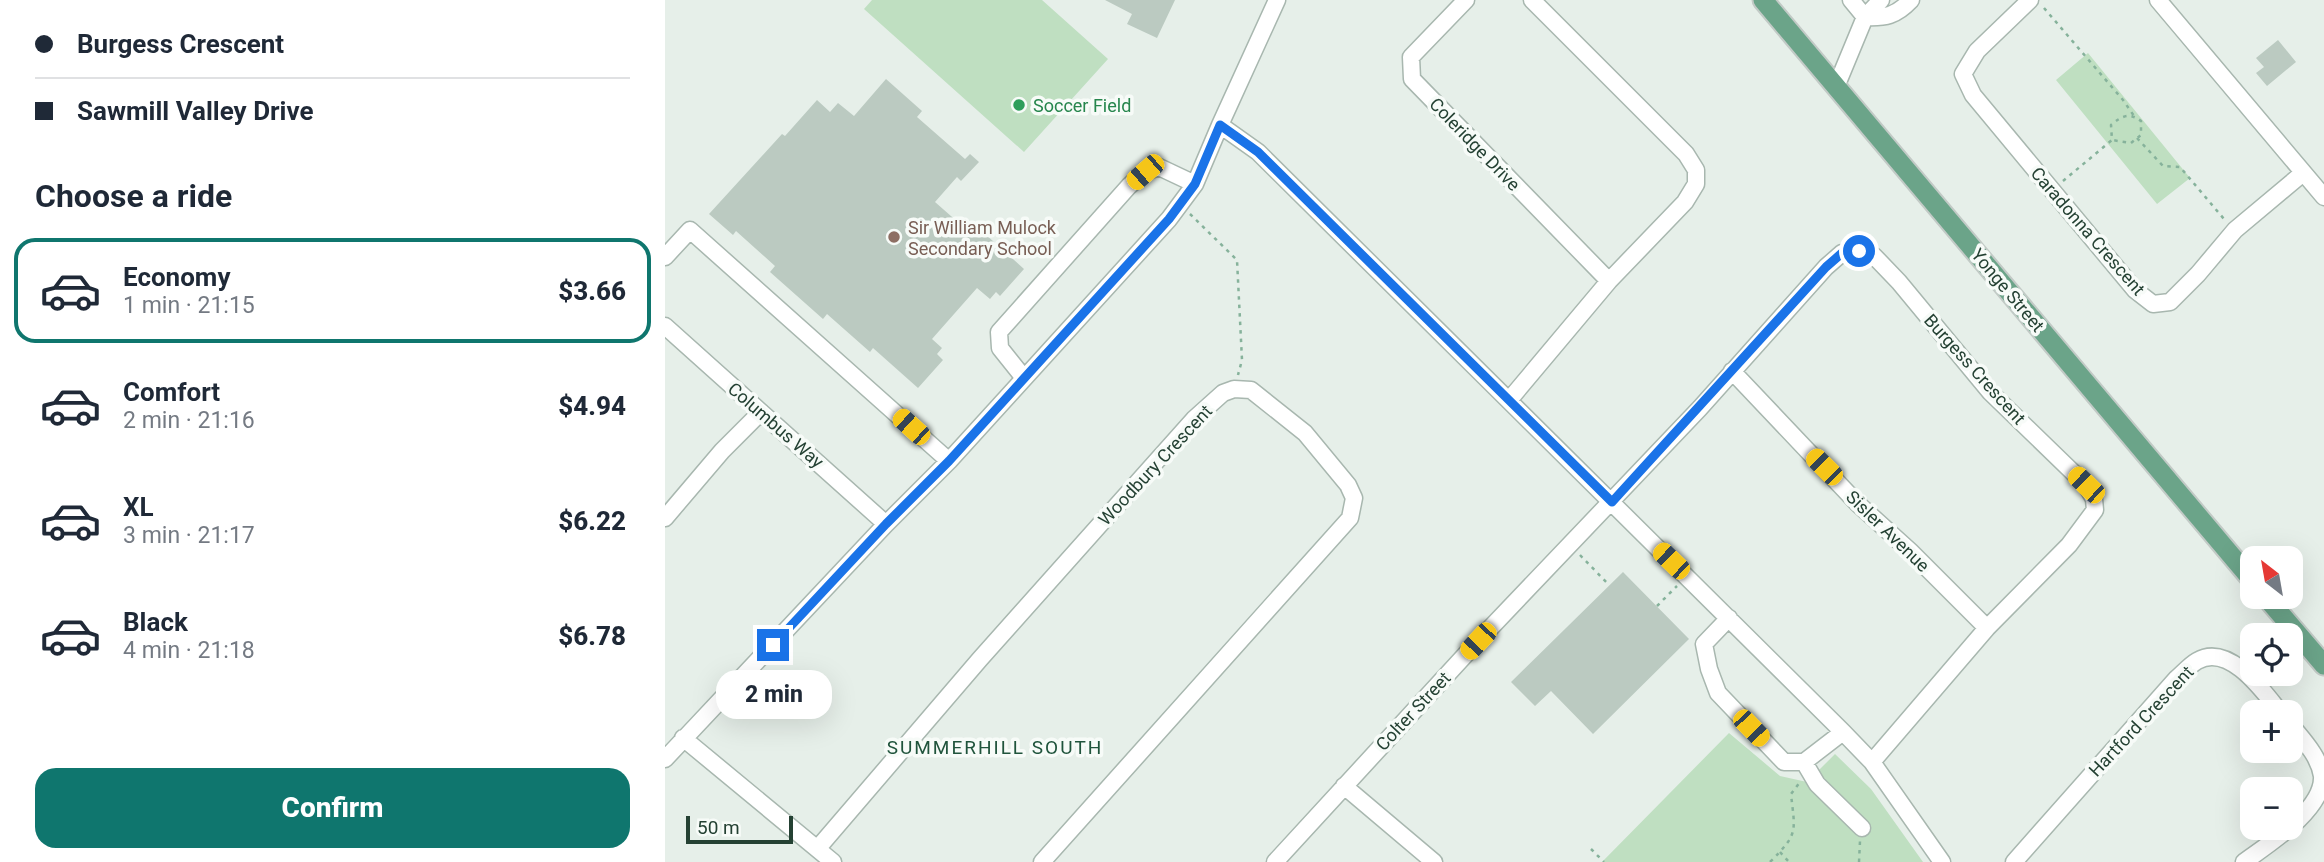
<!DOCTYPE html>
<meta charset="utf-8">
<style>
body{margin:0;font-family:Roboto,sans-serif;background:#f2f2f3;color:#1f2937;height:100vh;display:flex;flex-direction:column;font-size:26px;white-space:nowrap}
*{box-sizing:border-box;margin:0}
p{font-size:23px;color:#747a83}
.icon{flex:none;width:38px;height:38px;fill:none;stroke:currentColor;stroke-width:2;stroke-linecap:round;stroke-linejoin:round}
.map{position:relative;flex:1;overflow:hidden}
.drawer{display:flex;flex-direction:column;background:#fff;width:665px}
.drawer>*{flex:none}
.hud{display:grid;align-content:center;height:154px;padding:0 35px;background:#fff}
.needle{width:46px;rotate:329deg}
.tools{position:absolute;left:1575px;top:546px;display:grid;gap:14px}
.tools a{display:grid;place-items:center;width:63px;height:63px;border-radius:14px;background:#fff;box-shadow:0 7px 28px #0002;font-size:35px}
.scale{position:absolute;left:21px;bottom:18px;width:107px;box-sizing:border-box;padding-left:7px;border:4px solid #244133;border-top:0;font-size:19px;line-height:24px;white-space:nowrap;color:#244133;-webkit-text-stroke:5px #f7fbf8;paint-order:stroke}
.end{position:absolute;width:32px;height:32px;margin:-16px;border:9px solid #1a73e8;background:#fff;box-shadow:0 0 0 4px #fff}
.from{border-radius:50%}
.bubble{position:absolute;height:49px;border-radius:21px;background:#fff;box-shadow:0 7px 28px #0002;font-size:23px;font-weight:800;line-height:49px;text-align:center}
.car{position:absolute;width:21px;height:42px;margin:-21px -10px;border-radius:9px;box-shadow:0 0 5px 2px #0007;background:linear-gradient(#f5c518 24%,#345 0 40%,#f5c518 0 76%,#345 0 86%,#f5c518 0)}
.hud b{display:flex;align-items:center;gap:24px;height:66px;font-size:26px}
.hud b+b{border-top:2px solid #e0e1e3}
.hud i{width:18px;height:18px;background:#1f2937}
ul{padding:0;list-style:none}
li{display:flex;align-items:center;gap:21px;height:105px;margin:0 14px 10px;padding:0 21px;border:4px solid transparent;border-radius:21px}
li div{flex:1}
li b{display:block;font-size:26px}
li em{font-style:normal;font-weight:800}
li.on{border-color:#0f766e}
li>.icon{width:63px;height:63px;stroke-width:1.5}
h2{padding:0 35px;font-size:32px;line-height:84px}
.action{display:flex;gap:14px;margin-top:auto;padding:14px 35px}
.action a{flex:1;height:80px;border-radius:21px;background:#0f766e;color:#fff;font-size:28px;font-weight:800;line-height:80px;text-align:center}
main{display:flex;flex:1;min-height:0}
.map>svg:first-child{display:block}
</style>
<main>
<section class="drawer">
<div class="hud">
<b><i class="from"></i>Burgess Crescent</b>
<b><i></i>Sawmill Valley Drive</b>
</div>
<h2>Choose a ride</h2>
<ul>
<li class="on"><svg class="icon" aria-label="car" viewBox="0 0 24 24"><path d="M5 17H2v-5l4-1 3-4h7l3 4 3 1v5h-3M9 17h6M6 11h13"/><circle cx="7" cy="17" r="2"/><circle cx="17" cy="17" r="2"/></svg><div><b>Economy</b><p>1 min · 21:15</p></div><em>$3.66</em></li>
<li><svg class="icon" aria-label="car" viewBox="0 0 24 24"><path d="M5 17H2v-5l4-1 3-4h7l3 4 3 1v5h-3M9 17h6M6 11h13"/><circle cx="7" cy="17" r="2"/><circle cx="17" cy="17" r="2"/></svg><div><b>Comfort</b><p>2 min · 21:16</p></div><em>$4.94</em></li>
<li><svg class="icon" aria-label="car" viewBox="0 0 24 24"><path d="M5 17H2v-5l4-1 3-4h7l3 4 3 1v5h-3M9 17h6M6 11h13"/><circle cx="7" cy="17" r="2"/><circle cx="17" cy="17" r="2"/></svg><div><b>XL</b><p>3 min · 21:17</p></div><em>$6.22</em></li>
<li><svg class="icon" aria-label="car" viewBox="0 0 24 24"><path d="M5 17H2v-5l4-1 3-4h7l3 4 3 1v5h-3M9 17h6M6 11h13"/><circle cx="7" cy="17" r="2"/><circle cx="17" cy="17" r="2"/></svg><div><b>Black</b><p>4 min · 21:18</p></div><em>$6.78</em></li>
</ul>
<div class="action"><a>Confirm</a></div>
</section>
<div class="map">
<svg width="1659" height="862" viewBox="0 0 1659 862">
<rect width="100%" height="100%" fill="#e6efe9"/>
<!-- green -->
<path fill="#bfdfc1" d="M 207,0 L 377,0 L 443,59 L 359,152 L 199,9 Z
M 1423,53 L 1525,178 L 1492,204 L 1391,80 Z
M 1064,733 L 1115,776 L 1142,782 L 1170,754 L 1206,789 L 1258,862 L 937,862 Z"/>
<!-- building -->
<path fill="#bbcac1" d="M 440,0 L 510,0 L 492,38 L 462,24 L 467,14 Z
M 1613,40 L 1631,62 L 1602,86 L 1591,73 L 1599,67 L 1591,58 Z
M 221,79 L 257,111 L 252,117 L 300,159 L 305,154 L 314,162 L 296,181 L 292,177 L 270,202 L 303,231 L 309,224 L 359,269 L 335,296 L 331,292 L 325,299 L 312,288 L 267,339 L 277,348 L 272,354 L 278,360 L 253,388 L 208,348 L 205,352 L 162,314 L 158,319 L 105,272 L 110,266 L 71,231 L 68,235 L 44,214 L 117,134 L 120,136 L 152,100 L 165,112 L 173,103 L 189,116 Z
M 958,572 L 1024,639 L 928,734 L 886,691 L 870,706 L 846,682 Z"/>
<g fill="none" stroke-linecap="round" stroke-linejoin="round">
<defs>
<path id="minor" d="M 801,0 L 746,57 L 747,79 L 944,281
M 1186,0 L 1200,17 L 1216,0
M 1365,0 L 1312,51 L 1298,74 L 1308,95 L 1470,290 L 1488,304 L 1505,302 L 1533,274 L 1570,230 L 1638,173
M 1493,0 L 1659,197
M 1171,87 L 1200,17 C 1220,18 1231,16 1246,0
M 555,125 L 593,152 L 1178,732 L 1207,762 L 1277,862
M 0,257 L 25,230 L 284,461
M 0,326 L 221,524
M 1067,371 L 1193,504 L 1245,551 L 1322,628
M 359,378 L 335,348 L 334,332 L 464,186 L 480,172 L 494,167 L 530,184
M 845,399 L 944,281 L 1020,202 L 1031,184 L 1031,170 L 1021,154 L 867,0
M 0,518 L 57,451 L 96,412
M 1064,618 L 1039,644 L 1044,669 L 1053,693 L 1119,762 L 1139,762 L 1178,732
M 18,738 L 168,862
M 0,759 L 221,524 L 284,461 L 504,219 L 530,184 L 555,125 L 612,0
M 1139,762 L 1152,784 L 1197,828
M 679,786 L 769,862
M 153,848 L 315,659 L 529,419 L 558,393 L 569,389 L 586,390 L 640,433 L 683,485 L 689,498 L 685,518 L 377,862
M 610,862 L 813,641 L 1035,408 L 1161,267 L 1177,253 L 1194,251 L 1209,256 L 1234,282 L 1325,392 L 1421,485 L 1429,499 L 1430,510 L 1404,545 L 1322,628 L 1207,762
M 1349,862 L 1511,679 C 1518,673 1525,665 1532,661 C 1564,642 1599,692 1615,712
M 1579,862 C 1602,845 1659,810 1657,776 C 1654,756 1638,740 1626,725"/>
<path id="major" d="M 1098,0 L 1587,580
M 1601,597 L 1659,665"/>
</defs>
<!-- minor casing -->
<use href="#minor" stroke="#a8b7af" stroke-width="19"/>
<!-- major casing -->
<use href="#major" stroke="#c2cac6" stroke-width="23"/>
<!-- path -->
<path stroke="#86b29b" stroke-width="2.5" stroke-dasharray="3.5 5" stroke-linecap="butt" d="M 1379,8 L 1458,100 L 1469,116
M 1472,138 L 1498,166 L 1515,167 L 1559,219
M 1398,181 L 1447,140 L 1446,125 C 1457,116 1464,112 1476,121 L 1476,135 L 1466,143 L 1447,140
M 525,214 L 572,260 L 577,360 L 573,375
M 915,555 L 944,585
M 992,606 L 1012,586
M 926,849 L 939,862
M 1115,852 L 1124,862
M 1105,862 C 1134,833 1130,832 1126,794 L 1135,782
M 1194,862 L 1195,841"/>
<!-- minor -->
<use href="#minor" stroke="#fff" stroke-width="16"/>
<!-- major -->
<use href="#major" stroke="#6ba489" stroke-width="19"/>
</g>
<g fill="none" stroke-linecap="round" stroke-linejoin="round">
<!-- route -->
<path stroke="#1a73e8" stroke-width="9" d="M 108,645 L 221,524 L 284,461 L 504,219 L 530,184 L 555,125 L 593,152 L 947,502 L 1161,267 L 1177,253 L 1194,251"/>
</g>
<!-- markers -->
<circle fill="#2e9e5b" stroke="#f7fbf8" stroke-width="2.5" cx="354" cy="105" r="7"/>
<circle fill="#8d6e63" stroke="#f7fbf8" stroke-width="2.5" cx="229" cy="237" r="7"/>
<g text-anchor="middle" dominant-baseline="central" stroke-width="7" stroke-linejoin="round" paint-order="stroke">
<!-- leisure labels -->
<g font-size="18" fill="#27864d" stroke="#f7fbf8" text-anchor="start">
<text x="368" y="105">Soccer Field</text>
</g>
<!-- street labels -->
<g font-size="18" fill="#244133" stroke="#f7fbf8">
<text transform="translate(810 144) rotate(46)">Coleridge Drive</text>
<text transform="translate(1423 231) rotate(49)">Caradonna Crescent</text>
<text transform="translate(1343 290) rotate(50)">Yonge Street</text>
<text transform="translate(1310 369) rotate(48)">Burgess Crescent</text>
<text transform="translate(111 425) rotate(41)">Columbus Way</text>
<text transform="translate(490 465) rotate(-47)">Woodbury Crescent</text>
<text transform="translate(1223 531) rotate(44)">Sisler Avenue</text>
<text transform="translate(748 711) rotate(-47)">Colter Street</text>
<text transform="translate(1476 721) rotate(-47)">Hartford Crescent</text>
</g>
<!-- education labels -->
<g font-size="18" fill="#785e54" stroke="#f7fbf8" text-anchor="start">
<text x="243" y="227">Sir William Mulock<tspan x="243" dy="21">Secondary School</tspan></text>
</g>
<!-- neighbourhood labels -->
<g font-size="19" letter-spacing="2" fill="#20543c" stroke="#f7fbf8">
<text x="330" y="747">SUMMERHILL SOUTH</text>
</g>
</g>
</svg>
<div class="tools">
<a><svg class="needle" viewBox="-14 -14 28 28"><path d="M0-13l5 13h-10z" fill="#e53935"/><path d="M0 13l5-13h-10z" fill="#747a83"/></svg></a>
<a><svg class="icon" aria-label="locate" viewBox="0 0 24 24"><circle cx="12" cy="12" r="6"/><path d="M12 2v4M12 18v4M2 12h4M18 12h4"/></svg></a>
<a>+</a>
<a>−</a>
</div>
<div class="scale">50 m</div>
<i class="end from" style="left:1194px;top:251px"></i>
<i class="end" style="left:108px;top:645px"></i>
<div class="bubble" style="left:51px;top:670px;width:116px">2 min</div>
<i class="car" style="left:480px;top:172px;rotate:229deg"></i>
<i class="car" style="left:246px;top:427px;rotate:312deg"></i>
<i class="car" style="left:1159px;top:467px;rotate:315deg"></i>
<i class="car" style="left:1421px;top:485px;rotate:314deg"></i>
<i class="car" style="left:1006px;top:561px;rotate:314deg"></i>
<i class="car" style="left:813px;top:641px;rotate:223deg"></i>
<i class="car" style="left:1086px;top:728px;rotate:136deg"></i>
</div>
</main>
